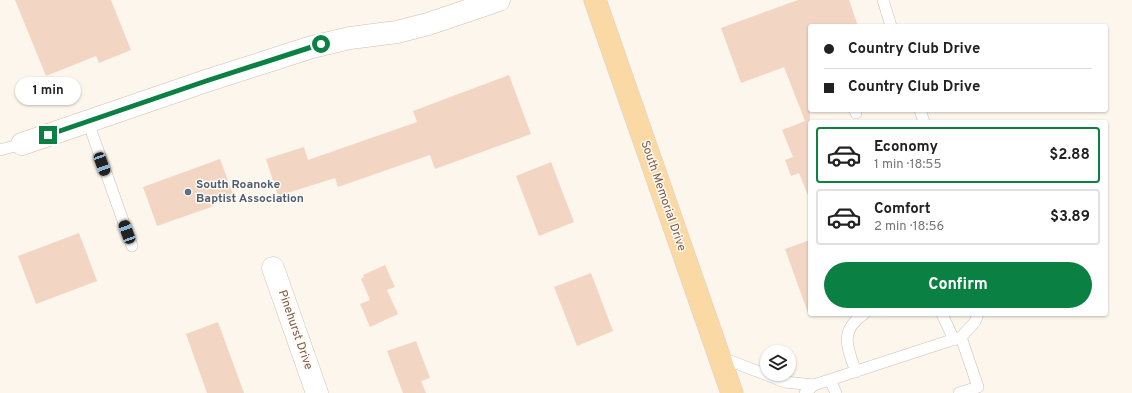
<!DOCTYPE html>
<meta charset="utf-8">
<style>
body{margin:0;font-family:Overpass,sans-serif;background:#f6f6f6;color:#222;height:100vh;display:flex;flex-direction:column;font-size:15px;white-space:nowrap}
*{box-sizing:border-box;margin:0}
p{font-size:13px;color:#767676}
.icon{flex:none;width:22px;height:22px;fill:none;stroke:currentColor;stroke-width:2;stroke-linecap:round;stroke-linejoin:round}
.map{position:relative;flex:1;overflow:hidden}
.drawer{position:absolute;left:808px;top:120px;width:300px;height:196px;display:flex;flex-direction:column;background:#fff;border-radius:4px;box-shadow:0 1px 3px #0004}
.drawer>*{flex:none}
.guide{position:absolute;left:808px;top:24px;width:300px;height:88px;border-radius:4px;box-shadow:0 1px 3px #0004;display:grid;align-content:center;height:88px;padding:0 16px;background:#fff}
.controls{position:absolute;left:760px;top:345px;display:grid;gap:8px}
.controls a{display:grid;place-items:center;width:36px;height:36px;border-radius:50%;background:#fff;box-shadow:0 1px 3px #0004;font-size:20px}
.end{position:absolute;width:18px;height:18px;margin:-9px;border:5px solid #0b8043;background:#fff;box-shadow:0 0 0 2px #fff}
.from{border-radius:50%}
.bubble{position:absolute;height:28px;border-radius:14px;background:#fff;box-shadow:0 1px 3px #0004;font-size:13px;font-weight:700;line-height:28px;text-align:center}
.car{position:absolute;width:12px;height:24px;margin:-12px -6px;border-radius:5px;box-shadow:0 0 3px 1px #0007;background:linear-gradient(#222 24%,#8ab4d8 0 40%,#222 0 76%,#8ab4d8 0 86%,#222 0)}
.guide b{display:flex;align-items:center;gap:14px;height:38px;font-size:15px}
.guide b+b{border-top:1px solid #e0e0e0}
.guide i{width:10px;height:10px;background:#222}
ul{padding:7px 0 0;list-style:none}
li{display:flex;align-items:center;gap:12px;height:56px;margin:0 8px 6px;padding:0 8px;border:2px solid #e0e0e0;border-radius:4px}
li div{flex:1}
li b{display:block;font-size:15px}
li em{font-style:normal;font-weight:700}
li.active{border-color:#0b8043}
li>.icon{width:36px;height:36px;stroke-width:1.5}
.primary-button{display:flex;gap:8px;margin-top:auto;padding:8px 16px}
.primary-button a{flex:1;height:46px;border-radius:24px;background:#0b8043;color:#fff;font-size:16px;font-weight:700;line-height:46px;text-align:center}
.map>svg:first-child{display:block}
</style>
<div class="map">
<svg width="1132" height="393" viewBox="0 0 1132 393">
<rect width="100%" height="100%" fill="#fdf6ec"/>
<!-- building -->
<path fill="#f3d5c3" d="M 15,0 L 111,0 L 131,50 L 99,63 L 96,56 L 46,76 Z
M 798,0 L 849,0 L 858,26 L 810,26 L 810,198 L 809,198 L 799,173 L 791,176 L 785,160 L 793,157 L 782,130 L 805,121 L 784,67 L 741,83 L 721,28 Z
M 509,75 L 531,134 L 435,169 L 430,155 L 338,187 L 335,178 L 278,196 L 266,159 L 304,147 L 308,160 L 417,122 L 413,111 Z
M 220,159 L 234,197 L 214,204 L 214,206 L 157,226 L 143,187 Z
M 551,162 L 574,222 L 539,236 L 516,176 Z
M 79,233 L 97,281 L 36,304 L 18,256 Z
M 810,240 L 810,313 L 808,313 L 785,249 Z
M 385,265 L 395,287 L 387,290 L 398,314 L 370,327 L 360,304 L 370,300 L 361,279 L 364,277 L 363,275 Z
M 591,273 L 613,331 L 577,346 L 554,287 Z
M 218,322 L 244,393 L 207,393 L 186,334 Z
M 416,341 L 430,378 L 421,381 L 426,393 L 403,393 L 387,351 Z"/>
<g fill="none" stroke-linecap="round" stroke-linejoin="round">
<defs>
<path id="lane" d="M 883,0 L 891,26
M 855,110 L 856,113
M 920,110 L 924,122
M 88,122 L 132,246
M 0,150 L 22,144
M 942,314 L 954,340
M 961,337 L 975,322 L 978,314
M 720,357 L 785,382 L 814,385
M 856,372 C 848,349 838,331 864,314
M 830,380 L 836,393
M 805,393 L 814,385 L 961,337 L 978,387 L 959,393"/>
<path id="street" d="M 22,144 L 206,81 L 312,47 L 350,38 L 397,32 L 428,24 L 499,0
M 273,268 L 317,393"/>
<path id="primary" d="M 595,0 L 732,393"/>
</defs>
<!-- lane casing -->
<use href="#lane" stroke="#d1beb0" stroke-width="12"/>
<!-- street casing -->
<use href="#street" stroke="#d1beb0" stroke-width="23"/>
<!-- primary casing -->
<use href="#primary" stroke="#dad1cd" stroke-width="23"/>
<!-- lane -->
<use href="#lane" stroke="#fff" stroke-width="11"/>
<!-- street -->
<use href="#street" stroke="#fff" stroke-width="22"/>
<!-- primary -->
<use href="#primary" stroke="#fbd9a5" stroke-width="22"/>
</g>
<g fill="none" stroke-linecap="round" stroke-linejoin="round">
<!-- route -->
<path stroke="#0b8043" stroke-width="5" d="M 48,135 L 206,81 L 321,44"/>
</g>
<!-- markers -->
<circle fill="#5c6f8a" stroke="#fffaf3" stroke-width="1.5" cx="188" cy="192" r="4"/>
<g text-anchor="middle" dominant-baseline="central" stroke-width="3" stroke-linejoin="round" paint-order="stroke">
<!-- service labels -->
<g font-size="12" font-weight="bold" fill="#4e5e75" stroke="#fffaf3" text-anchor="start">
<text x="196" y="185">South Roanoke<tspan x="196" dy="14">Baptist Association</tspan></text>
</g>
<!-- street labels -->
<g font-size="12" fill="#7a5c4d" stroke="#fffaf3">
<text transform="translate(663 196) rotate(71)">South Memorial Drive</text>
<text transform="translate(295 330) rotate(71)">Pinehurst Drive</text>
</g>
</g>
</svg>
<div class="controls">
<a><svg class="icon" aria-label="layers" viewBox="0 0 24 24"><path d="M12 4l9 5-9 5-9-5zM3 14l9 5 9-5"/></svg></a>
</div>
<i class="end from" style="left:321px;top:44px"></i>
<i class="end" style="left:48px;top:135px"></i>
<div class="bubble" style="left:15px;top:77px;width:66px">1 min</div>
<i class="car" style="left:102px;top:164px;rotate:160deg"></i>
<i class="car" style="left:127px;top:232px;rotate:340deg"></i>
<div class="guide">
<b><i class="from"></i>Country Club Drive</b>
<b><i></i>Country Club Drive</b>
</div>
<section class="drawer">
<ul>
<li class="active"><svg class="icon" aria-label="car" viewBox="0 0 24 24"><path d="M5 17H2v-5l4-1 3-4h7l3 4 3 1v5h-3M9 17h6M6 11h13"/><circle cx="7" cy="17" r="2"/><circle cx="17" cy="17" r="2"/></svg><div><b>Economy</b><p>1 min · 18:55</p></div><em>$2.88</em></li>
<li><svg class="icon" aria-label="car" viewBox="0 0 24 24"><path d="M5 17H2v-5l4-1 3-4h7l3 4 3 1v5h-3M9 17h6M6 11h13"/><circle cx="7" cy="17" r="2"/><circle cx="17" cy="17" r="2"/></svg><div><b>Comfort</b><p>2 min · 18:56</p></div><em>$3.89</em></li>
</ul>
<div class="primary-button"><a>Confirm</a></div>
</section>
</div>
